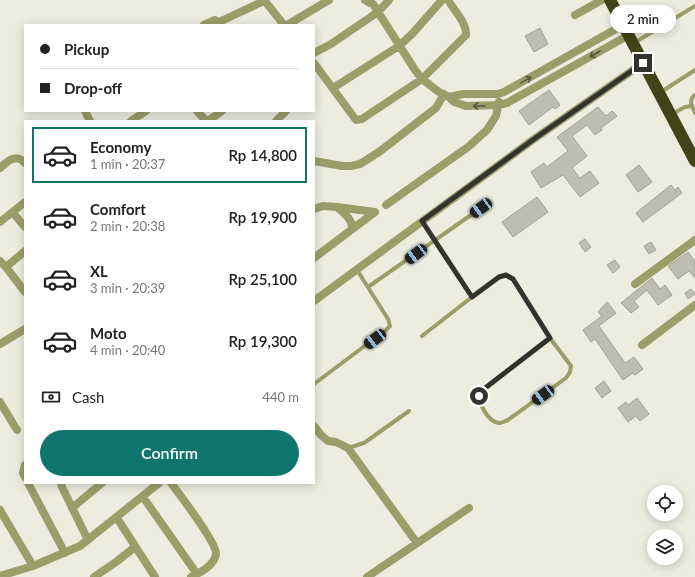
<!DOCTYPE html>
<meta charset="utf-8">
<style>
body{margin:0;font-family:Lato,sans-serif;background:#f6f6f6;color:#222;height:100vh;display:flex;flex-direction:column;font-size:15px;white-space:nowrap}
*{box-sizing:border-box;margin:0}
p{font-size:13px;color:#767676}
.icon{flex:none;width:22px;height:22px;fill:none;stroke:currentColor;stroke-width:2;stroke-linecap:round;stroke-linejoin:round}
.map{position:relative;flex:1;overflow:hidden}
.sheet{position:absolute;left:24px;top:120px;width:291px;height:364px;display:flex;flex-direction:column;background:#fff;border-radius:0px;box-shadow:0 2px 10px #0003}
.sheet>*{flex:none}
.banner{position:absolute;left:24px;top:24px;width:291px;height:88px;border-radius:0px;box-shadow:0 2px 10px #0003;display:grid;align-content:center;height:88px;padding:0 16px;background:#fff}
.fabs{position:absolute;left:647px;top:485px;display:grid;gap:8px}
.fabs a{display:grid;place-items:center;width:36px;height:36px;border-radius:50%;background:#fff;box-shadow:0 2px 10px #0003;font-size:20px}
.end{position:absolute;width:18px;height:18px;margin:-9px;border:5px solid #32332d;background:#fff;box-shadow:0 0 0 2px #fff}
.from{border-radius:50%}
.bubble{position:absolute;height:28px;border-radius:14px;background:#fff;box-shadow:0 2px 10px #0003;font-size:13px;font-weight:600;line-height:28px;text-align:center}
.car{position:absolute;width:12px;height:24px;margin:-12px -6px;border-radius:5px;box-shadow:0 0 3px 1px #0007;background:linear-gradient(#222 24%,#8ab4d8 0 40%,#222 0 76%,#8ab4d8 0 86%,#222 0)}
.banner b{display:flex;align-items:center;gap:14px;height:38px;font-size:15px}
.banner b+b{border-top:1px solid #e0e0e0}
.banner i{width:10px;height:10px;background:#222}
ul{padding:7px 0 0;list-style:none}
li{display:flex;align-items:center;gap:12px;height:56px;margin:0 8px 6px;padding:0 8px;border:2px solid transparent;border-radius:0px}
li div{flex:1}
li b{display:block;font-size:15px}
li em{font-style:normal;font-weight:600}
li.on{border-color:#0f766e}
li>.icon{width:36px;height:36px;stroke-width:1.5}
.pay{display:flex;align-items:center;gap:10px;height:44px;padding:0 16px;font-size:15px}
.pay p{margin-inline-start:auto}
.action{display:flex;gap:8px;margin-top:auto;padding:8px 16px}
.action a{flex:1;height:46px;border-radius:24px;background:#0f766e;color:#fff;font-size:16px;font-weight:600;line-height:46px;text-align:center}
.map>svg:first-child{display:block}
</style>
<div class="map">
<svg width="695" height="577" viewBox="0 0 695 577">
<rect width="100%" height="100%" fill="#eceddf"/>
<!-- building -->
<path fill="#bdbeb0" stroke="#a1a295" d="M 540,28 L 548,44 L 534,52 L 525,36 Z
M 549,90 L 560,105 L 555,109 L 553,107 L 529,125 L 519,111 Z
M 598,107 L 606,116 L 612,111 L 617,116 L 601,128 L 602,130 L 595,135 L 587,125 L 572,136 L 587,156 L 572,168 L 580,178 L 590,171 L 599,183 L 580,197 L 563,175 L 541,188 L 531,172 L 544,163 L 547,167 L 568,151 L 557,137 Z
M 639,165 L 652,182 L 638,192 L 626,175 Z
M 671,185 L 675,190 L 678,187 L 682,193 L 643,222 L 636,213 Z
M 537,197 L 548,212 L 513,237 L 502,222 Z
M 585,239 L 591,247 L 585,252 L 579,243 Z
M 651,242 L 656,250 L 649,254 L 644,246 Z
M 688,252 L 695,261 L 695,278 L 689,271 L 678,279 L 668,266 Z
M 615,260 L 620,267 L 613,273 L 607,265 Z
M 652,278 L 660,289 L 665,285 L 672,295 L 658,305 L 647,290 L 634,301 L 639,307 L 631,313 L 621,303 Z
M 691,289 L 695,294 L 688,299 L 685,293 Z
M 607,302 L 616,313 L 599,326 L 625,363 L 634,357 L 643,369 L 635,375 L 633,373 L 623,380 L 595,339 L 591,342 L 583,330 L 602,316 L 598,312 Z
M 604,381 L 611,391 L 602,398 L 595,388 Z
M 637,398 L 649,414 L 640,421 L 636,416 L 628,422 L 618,408 L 626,402 L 628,405 Z"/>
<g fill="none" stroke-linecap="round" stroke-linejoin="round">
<!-- lane -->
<path stroke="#9c9e6a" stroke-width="4" d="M 634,43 L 695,6
M 661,92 L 695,70
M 695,95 C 688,100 692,106 695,113
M 672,114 L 685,107 L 691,106
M 368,287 L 481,208
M 472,297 L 499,277 L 506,275 L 513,279 L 550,338 L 571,366 L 570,372 L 566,378 L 508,420 C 505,421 502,423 499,423 C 488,422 477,402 480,392 L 550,338
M 422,336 L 472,297 L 422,222
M 314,384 L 386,330 L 390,326 L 388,319 L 357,270
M 348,448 L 364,443 L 409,411"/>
<!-- street -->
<path stroke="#9c9e6a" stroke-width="8" d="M 264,0 L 284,25
M 365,0 L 370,3 L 373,4 L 415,70 L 422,79 L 439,92 L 449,97 L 454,102 L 466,106 L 499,105 L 507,103 L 629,35
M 575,15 L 602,0
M 219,22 L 264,1
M 204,25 L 215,20 L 221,25
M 287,25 L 329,0
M 314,53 L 331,44 L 378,12 L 389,0
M 314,63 L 356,120 L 362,119 L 422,79 L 466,35 C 467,23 454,10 448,0
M 333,88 L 399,46 L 412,34 L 442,0
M 449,97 L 463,94 L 498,94 L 504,92 L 623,25
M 85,111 L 90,121
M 197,111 L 206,121
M 131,121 L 146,111
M 208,121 L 222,111
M 276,121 L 286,111
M 314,161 L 342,166 L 351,166 L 360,164 L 379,152 L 436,108 L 444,94
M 0,168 C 8,161 16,153 25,163
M 386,205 L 468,147 L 487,130 L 496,116 L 499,102
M 314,209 L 323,206 L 337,207 C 344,213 353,220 352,229
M 13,213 L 25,227
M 0,222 L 25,202
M 314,258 L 375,212 L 337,207
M 0,261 L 6,267 L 25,251
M 6,267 L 25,292
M 635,284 L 695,240
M 314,301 L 534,139 L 643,63
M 0,344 L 25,329
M 642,345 L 695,305
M 0,402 L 17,430
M 314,426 L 321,435 L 328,441 L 336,442 L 348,448 L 417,543
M 25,465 L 23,473 L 25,477
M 28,483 L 65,553
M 61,483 L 62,487 L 88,540
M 171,483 C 179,494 217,543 216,554 C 214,566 201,572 191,577
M 143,497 L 197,574
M 72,508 L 102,483
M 0,510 L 33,566
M 117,518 L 155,577
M 0,576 L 33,566 L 80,546 L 159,483
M 94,577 L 116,562 L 135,547
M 367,577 L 469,508"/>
<!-- highway -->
<path stroke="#424317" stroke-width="12" d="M 610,0 L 695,161"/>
</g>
<!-- one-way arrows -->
<defs><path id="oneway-shaft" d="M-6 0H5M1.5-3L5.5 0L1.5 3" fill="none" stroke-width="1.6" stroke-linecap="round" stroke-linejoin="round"/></defs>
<g stroke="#575842">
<use href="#oneway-shaft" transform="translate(595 54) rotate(150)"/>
<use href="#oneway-shaft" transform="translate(526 80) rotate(-29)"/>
<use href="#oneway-shaft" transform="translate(479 106) rotate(180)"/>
</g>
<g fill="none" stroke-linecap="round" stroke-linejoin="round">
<!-- route -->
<path stroke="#32332d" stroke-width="5" d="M 479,396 L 480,392 L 550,338 L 513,279 L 506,275 L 499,277 L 472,297 L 422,221 L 534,139 L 643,63"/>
</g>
</svg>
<div class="fabs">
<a><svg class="icon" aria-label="locate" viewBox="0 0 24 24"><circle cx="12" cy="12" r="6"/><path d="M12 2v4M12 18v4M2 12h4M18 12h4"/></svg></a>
<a><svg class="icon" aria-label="layers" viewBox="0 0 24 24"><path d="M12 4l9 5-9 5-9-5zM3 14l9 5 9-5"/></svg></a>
</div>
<i class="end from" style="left:479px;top:396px"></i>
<i class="end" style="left:643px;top:63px"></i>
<div class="bubble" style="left:610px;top:5px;width:66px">2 min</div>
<i class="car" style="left:481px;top:208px;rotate:234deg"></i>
<i class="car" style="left:416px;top:254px;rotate:233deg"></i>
<i class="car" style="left:375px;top:339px;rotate:233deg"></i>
<i class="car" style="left:543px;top:395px;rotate:234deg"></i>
<div class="banner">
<b><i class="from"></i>Pickup</b>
<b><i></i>Drop-off</b>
</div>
<section class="sheet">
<ul>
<li class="on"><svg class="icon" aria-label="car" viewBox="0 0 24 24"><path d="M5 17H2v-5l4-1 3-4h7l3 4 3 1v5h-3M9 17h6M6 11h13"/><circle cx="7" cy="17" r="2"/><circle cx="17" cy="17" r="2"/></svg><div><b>Economy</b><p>1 min · 20:37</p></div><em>Rp 14,800</em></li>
<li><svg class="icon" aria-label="car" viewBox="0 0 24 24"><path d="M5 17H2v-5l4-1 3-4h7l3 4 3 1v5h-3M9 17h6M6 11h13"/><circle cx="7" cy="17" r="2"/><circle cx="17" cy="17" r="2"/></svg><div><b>Comfort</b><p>2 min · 20:38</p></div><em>Rp 19,900</em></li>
<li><svg class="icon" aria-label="car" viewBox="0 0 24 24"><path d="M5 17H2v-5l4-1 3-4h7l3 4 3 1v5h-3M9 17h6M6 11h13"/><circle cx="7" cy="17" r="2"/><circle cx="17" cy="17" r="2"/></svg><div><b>XL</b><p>3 min · 20:39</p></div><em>Rp 25,100</em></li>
<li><svg class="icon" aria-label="car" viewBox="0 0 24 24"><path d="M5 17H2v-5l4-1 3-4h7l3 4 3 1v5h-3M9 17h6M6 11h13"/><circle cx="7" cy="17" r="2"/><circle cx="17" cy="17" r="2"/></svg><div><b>Moto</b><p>4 min · 20:40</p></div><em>Rp 19,300</em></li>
</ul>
<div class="pay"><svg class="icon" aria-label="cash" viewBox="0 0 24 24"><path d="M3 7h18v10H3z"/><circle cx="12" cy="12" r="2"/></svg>Cash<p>440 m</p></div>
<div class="action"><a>Confirm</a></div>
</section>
</div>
